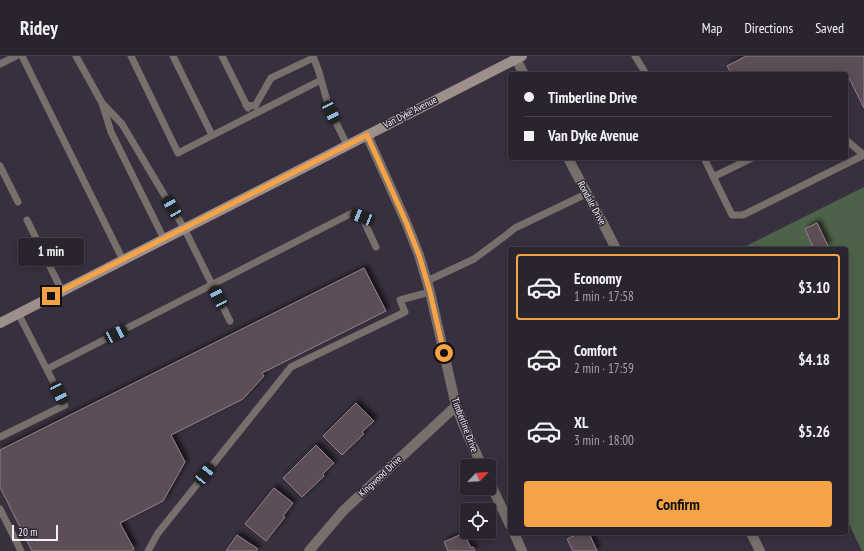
<!DOCTYPE html>
<meta charset="utf-8">
<style>
body{margin:0;font-family:"PT Sans Narrow",sans-serif;background:#322c37;color:#f1f3f6;height:100vh;display:flex;flex-direction:column;font-size:15px;white-space:nowrap}
*{box-sizing:border-box;margin:0}
p{font-size:13px;color:#a5a4aa}
.icon{flex:none;width:22px;height:22px;fill:none;stroke:currentColor;stroke-width:2;stroke-linecap:round;stroke-linejoin:round}
.map{position:relative;flex:1;overflow:hidden}
.sheet{position:absolute;left:508px;top:191px;width:340px;height:288px;display:flex;flex-direction:column;background:#2a242f;border-radius:4px;box-shadow:0 2px 10px #0003,0 0 0 1px #46414b}
.sheet>*{flex:none}
.hud{position:absolute;left:508px;top:16px;width:340px;height:88px;border-radius:4px;box-shadow:0 2px 10px #0003,0 0 0 1px #46414b;display:grid;align-content:center;height:88px;padding:0 16px;background:#2a242f}
.needle{width:26px;rotate:65deg}
.buttons{position:absolute;left:460px;top:403px;display:grid;gap:8px}
.buttons a{display:grid;place-items:center;width:36px;height:36px;border-radius:4px;background:#2a242f;box-shadow:0 2px 10px #0003,0 0 0 1px #46414b;font-size:20px}
.scale{position:absolute;left:12px;bottom:10px;width:46px;box-sizing:border-box;padding-left:4px;border:2px solid #f4f0f9;border-top:0;font-size:11px;line-height:14px;white-space:nowrap;color:#f4f0f9;-webkit-text-stroke:3px #2d2734;paint-order:stroke}
.end{position:absolute;width:18px;height:18px;margin:-9px;border:5px solid #f5a346;background:#111;box-shadow:0 0 0 2px #111}
.from{border-radius:50%}
.bubble{position:absolute;height:28px;border-radius:4px;background:#2a242f;box-shadow:0 2px 10px #0003,0 0 0 1px #46414b;font-size:13px;font-weight:800;line-height:28px;text-align:center}
.car{position:absolute;width:12px;height:24px;margin:-12px -6px;border-radius:5px;box-shadow:0 0 3px 1px #0007;background:linear-gradient(#222 24%,#8ab4d8 0 40%,#222 0 76%,#8ab4d8 0 86%,#222 0)}
.hud b{display:flex;align-items:center;gap:14px;height:38px;font-size:15px}
.hud b+b{border-top:1px solid #46414b}
.hud i{width:10px;height:10px;background:#f1f3f6}
ul{padding:7px 0 0;list-style:none}
li{display:flex;align-items:center;gap:12px;height:66px;margin:0 8px 6px;padding:0 8px;border:2px solid transparent;border-radius:4px}
li div{flex:1}
li b{display:block;font-size:15px}
li em{font-style:normal;font-weight:800}
li.current{border-color:#f5a346}
li>.icon{width:36px;height:36px;stroke-width:1.5}
.cta{display:flex;gap:8px;margin-top:auto;padding:8px 16px}
.cta a{flex:1;height:46px;border-radius:4px;background:#f5a346;color:#111;font-size:16px;font-weight:800;line-height:46px;text-align:center}
header{display:flex;align-items:center;gap:24px;box-sizing:border-box;height:56px;padding:0 20px;background:#2a242f;border-bottom:1px solid #46414b}
header strong{font-size:19px}
nav{display:flex;gap:22px;margin-inline-start:auto;font-size:14px}
.map>svg:first-child{display:block}
</style>
<header>
<strong>Ridey</strong>
<nav><a>Map</a><a>Directions</a><a>Saved</a></nav>
</header>
<div class="map">
<svg width="864" height="495" viewBox="0 0 864 495">
<defs>
<filter id="shadow"><feDropShadow dx="3.5" dy="-3.5" stdDeviation="2" flood-color="#0009"/></filter>
</defs>
<rect width="100%" height="100%" fill="#38303f"/>
<!-- green -->
<path fill="#4e6249" d="M 864,131 L 864,495 L 862,495 L 846,462 L 846,193 L 740,193 Z"/>
<!-- building -->
<path fill="#5c4d57" stroke="#91808b" filter="url(#shadow)" d="M 746,0 L 864,0 L 864,52 L 849,22 L 846,23 L 846,18 L 732,18 L 727,10 Z
M 817,167 L 828,190 L 821,193 L 814,193 L 805,173 Z
M 364,212 L 386,255 L 262,317 L 264,320 L 243,343 L 171,379 L 185,406 L 163,445 L 120,467 L 134,493 L 131,495 L 32,495 L 0,431 L 0,394 Z
M 356,347 L 374,365 L 362,376 L 364,378 L 342,399 L 323,380 Z
M 316,389 L 334,407 L 323,418 L 324,420 L 302,441 L 283,422 Z
M 274,432 L 293,447 L 283,460 L 285,461 L 266,485 L 245,468 Z
M 464,477 L 471,492 L 473,491 L 475,495 L 448,495 L 444,486 Z
M 580,477 L 589,477 L 597,495 L 573,495 L 567,483 Z
M 237,479 L 258,493 L 256,495 L 226,495 Z"/>
<g fill="none" stroke-linecap="round" stroke-linejoin="round">
<!-- lane -->
<path stroke="#786f6c" stroke-width="7" d="M 22,0 L 123,204
M 76,0 L 102,47 L 111,76 L 164,183
M 131,0 L 178,97 L 321,24
M 173,0 L 212,79
M 222,0 L 248,52
M 313,0 L 319,16 L 329,52 L 347,89
M 635,0 L 646,18
M 0,8 L 16,0
M 102,47 L 122,68 L 184,172 L 230,265
M 246,49 L 255,50 L 271,22 L 313,2
M 846,84 L 864,99
M 704,102 L 732,159 L 743,159 L 864,99
M 0,110 L 18,146
M 713,121 L 752,102
M 27,164 L 62,235
M 427,225 L 474,203 L 505,180 L 515,172 L 586,138
M 47,313 L 352,157 L 362,161 L 376,191
M 0,381 L 65,349 L 18,257
M 0,453 L 21,495
M 148,495 L 158,477 L 291,311 L 405,256 L 400,244 L 430,236"/>
<!-- street -->
<path stroke="#786f6c" stroke-width="10" d="M 516,3 L 524,18
M 367,79 L 406,166 L 419,199 L 430,236 L 456,350 L 465,373 L 482,410
M 568,102 C 584,133 601,162 616,193
M 489,425 L 510,469
M 514,477 L 522,495
M 751,477 L 760,495
M 309,495 L 343,455 L 456,350"/>
<!-- secondary -->
<path stroke="#9d908b" stroke-width="10" d="M 0,267 L 522,0"/>
</g>
<g fill="none" stroke-linecap="round" stroke-linejoin="round">
<!-- route -->
<path stroke="#f5a346" stroke-width="5" d="M 51,240 L 367,79 L 406,166 L 419,199 L 430,236 L 444,297"/>
</g>
<g text-anchor="middle" dominant-baseline="central" stroke-width="3" stroke-linejoin="round" paint-order="stroke">
<!-- street labels -->
<g font-size="10" fill="#f4f0f9" stroke="#2d2734">
<text transform="translate(410 56) rotate(-27)">Van Dyke Avenue</text>
<text transform="translate(592 147) rotate(61)">Rondale Drive</text>
<text transform="translate(465 369) rotate(69)">Timberline Drive</text>
<text transform="translate(380 420) rotate(-43)">Kingwood Drive</text>
</g>
</g>
</svg>
<div class="buttons">
<a><svg class="needle" viewBox="-14 -14 28 28"><path d="M0-13l5 13h-10z" fill="#e53935"/><path d="M0 13l5-13h-10z" fill="#a5a4aa"/></svg></a>
<a><svg class="icon" aria-label="locate" viewBox="0 0 24 24"><circle cx="12" cy="12" r="6"/><path d="M12 2v4M12 18v4M2 12h4M18 12h4"/></svg></a>
</div>
<div class="scale">20 m</div>
<i class="end from" style="left:444px;top:297px"></i>
<i class="end" style="left:51px;top:240px"></i>
<div class="bubble" style="left:18px;top:182px;width:66px">1 min</div>
<i class="car" style="left:331px;top:56px;rotate:154deg"></i>
<i class="car" style="left:172px;top:151px;rotate:330deg"></i>
<i class="car" style="left:362px;top:161px;rotate:292deg"></i>
<i class="car" style="left:218px;top:241px;rotate:333deg"></i>
<i class="car" style="left:116px;top:278px;rotate:63deg"></i>
<i class="car" style="left:59px;top:337px;rotate:153deg"></i>
<i class="car" style="left:205px;top:418px;rotate:39deg"></i>
<div class="hud">
<b><i class="from"></i>Timberline Drive</b>
<b><i></i>Van Dyke Avenue</b>
</div>
<section class="sheet">
<ul>
<li class="current"><svg class="icon" aria-label="car" viewBox="0 0 24 24"><path d="M5 17H2v-5l4-1 3-4h7l3 4 3 1v5h-3M9 17h6M6 11h13"/><circle cx="7" cy="17" r="2"/><circle cx="17" cy="17" r="2"/></svg><div><b>Economy</b><p>1 min · 17:58</p></div><em>$3.10</em></li>
<li><svg class="icon" aria-label="car" viewBox="0 0 24 24"><path d="M5 17H2v-5l4-1 3-4h7l3 4 3 1v5h-3M9 17h6M6 11h13"/><circle cx="7" cy="17" r="2"/><circle cx="17" cy="17" r="2"/></svg><div><b>Comfort</b><p>2 min · 17:59</p></div><em>$4.18</em></li>
<li><svg class="icon" aria-label="car" viewBox="0 0 24 24"><path d="M5 17H2v-5l4-1 3-4h7l3 4 3 1v5h-3M9 17h6M6 11h13"/><circle cx="7" cy="17" r="2"/><circle cx="17" cy="17" r="2"/></svg><div><b>XL</b><p>3 min · 18:00</p></div><em>$5.26</em></li>
</ul>
<div class="cta"><a>Confirm</a></div>
</section>
</div>
